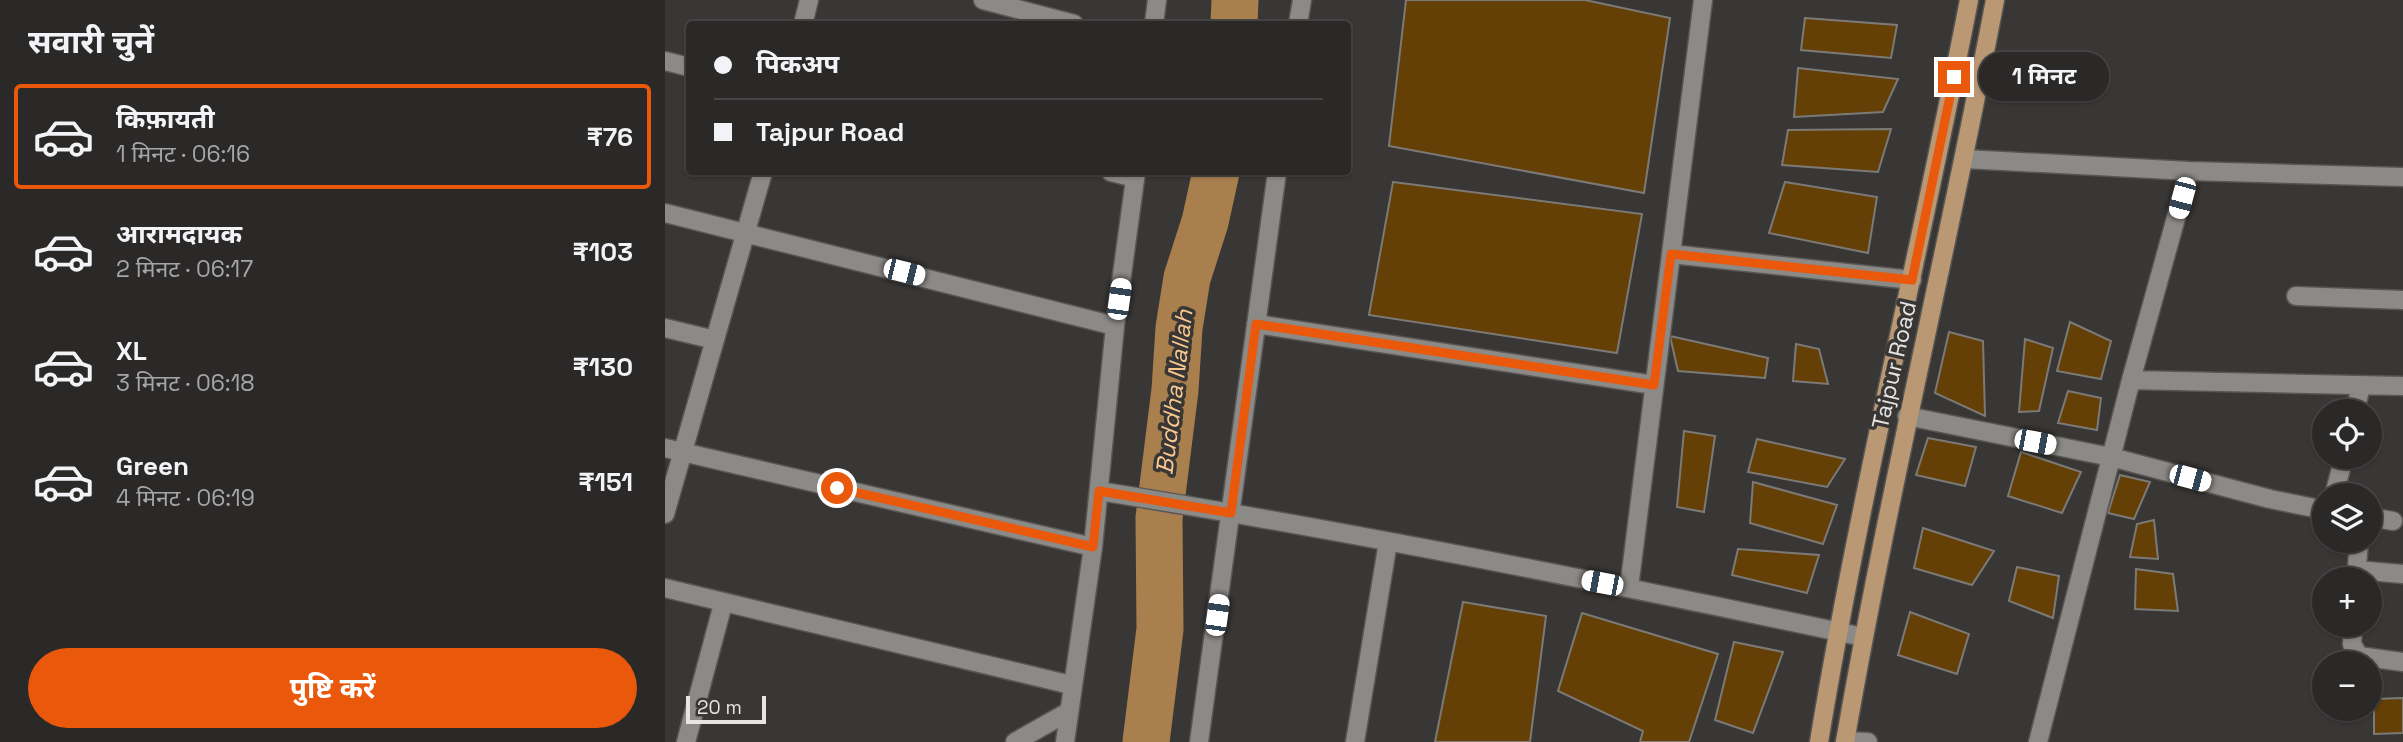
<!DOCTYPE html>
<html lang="hi">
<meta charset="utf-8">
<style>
body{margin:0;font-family:"Space Grotesk","Noto Sans Devanagari",sans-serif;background:#373534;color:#f1f3f6;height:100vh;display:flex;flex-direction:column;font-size:26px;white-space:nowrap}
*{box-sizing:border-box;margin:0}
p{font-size:23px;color:#a6a6a8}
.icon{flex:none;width:38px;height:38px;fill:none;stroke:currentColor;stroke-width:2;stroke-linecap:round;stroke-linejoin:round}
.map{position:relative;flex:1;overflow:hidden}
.sheet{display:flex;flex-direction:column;background:#2b2928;width:665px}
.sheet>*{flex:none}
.banner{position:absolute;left:21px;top:21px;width:665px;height:154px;border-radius:7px;box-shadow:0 2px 5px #0004,0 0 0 2px #474545;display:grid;align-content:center;height:154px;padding:0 28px;background:#2b2928}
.controls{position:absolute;left:1647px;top:399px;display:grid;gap:14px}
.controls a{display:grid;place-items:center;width:70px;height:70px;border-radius:50%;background:#2b2928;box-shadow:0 2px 5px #0004,0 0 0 2px #474545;font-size:35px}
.scale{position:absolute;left:21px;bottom:18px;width:80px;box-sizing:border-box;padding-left:7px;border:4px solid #e7e5e4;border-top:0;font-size:19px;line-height:24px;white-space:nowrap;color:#e7e5e4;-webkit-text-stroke:5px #393735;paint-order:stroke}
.end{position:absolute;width:32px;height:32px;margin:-16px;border:9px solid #ea580c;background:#fff;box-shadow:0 0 0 4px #fff}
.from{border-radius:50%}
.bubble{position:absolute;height:49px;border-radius:24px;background:#2b2928;box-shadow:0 2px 5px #0004,0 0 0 2px #474545;font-size:23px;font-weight:700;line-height:49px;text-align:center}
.car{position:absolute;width:21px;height:42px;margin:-21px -10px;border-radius:9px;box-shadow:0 0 5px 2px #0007;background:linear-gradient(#fff 24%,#345 0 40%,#fff 0 76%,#345 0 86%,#fff 0)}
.banner b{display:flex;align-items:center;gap:24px;height:66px;font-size:26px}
.banner b+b{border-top:2px solid #474545}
.banner i{width:18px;height:18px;background:#f1f3f6}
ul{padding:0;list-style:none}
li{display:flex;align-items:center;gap:21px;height:105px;margin:0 14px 10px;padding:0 14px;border:4px solid transparent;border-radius:7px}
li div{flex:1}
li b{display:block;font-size:26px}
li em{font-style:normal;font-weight:700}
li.selected{border-color:#ea580c}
li>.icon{width:63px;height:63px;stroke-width:1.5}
h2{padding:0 28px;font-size:32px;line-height:84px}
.button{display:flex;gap:14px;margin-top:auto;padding:14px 28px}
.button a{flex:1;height:80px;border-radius:42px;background:#ea580c;color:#fff;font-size:28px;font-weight:700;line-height:80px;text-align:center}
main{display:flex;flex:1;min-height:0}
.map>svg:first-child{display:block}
</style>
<main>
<section class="sheet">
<h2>सवारी चुनें</h2>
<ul>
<li class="selected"><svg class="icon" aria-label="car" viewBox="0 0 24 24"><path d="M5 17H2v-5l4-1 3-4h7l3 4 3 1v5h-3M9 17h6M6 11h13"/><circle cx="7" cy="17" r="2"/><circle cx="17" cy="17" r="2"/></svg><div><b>किफ़ायती</b><p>1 मिनट · 06:16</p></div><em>₹76</em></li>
<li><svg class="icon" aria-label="car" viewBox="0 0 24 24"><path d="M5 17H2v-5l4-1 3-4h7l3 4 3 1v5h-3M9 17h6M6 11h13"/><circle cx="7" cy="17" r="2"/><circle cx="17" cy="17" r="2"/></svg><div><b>आरामदायक</b><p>2 मिनट · 06:17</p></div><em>₹103</em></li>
<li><svg class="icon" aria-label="car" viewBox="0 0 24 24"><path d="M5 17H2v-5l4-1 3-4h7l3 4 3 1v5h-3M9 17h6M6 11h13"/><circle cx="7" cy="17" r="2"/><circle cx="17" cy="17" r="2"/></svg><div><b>XL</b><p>3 मिनट · 06:18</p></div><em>₹130</em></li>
<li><svg class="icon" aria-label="car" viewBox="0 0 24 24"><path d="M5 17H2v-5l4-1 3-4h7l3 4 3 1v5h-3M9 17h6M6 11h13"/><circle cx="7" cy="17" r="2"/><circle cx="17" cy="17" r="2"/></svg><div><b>Green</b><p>4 मिनट · 06:19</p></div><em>₹151</em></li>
</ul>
<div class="button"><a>पुष्टि करें</a></div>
</section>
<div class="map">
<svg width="1738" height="742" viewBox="0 0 1738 742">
<rect width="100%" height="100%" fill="#393735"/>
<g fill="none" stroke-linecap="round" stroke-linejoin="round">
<!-- river -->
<path stroke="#a97f4e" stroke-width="47" d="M 569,24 L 570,0
M 481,742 L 495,629 L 494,518 L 510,390 L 514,328 L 522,278 L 540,222 L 551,172"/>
</g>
<!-- building -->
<path fill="#643f06" stroke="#7c7a77" stroke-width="2" d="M 741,0 L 920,0 L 1005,18 L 979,193 L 724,146 Z
M 1140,18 L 1232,25 L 1226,58 L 1136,50 Z
M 1133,68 L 1233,79 L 1218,112 L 1129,117 Z
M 1226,129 L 1213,172 L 1117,165 L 1123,130 Z
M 728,182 L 977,214 L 952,353 L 704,315 Z
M 1120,182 L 1212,197 L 1203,253 L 1104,233 Z
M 1405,322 L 1446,341 L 1436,379 L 1392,371 Z
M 1284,332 L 1318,341 L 1320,416 L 1270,393 Z
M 1005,336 L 1103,358 L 1100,378 L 1013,371 Z
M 1360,339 L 1388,348 L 1374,411 L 1354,412 Z
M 1131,344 L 1154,349 L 1163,384 L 1128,381 Z
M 1403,391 L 1436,398 L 1432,430 L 1393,423 Z
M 1019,431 L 1050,436 L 1039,512 L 1012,507 Z
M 1263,438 L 1311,447 L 1300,486 L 1251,475 Z
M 1092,439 L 1180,459 L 1162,487 L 1083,472 Z
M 1356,452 L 1416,472 L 1397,513 L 1343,496 Z
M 1455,475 L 1485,482 L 1469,519 L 1443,513 Z
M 1088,482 L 1172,505 L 1158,544 L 1085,523 Z
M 1489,520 L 1493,559 L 1465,557 L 1472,524 Z
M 1258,528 L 1329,551 L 1307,585 L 1249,568 Z
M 1073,549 L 1154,555 L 1142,593 L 1067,575 Z
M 1352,567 L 1394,576 L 1388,618 L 1344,601 Z
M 1471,569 L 1508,574 L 1513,611 L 1470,609 Z
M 798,602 L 881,616 L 865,742 L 770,742 Z
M 1245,612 L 1304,634 L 1292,674 L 1233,655 Z
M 917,613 L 1053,654 L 1024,742 L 975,742 L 978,731 L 893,691 Z
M 1069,642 L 1118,652 L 1088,733 L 1050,720 Z
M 1738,698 L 1738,733 L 1709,734 L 1709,699 Z"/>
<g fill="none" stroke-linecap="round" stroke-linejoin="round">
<defs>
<path id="minor" d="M 318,0 L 409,24
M 138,24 L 144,0
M 489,24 L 492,0
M 633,24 L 637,0
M 0,61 L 24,67
M 1300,159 L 1524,171 L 1738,177
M 446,172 L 470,178
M 0,213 L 450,326
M 1006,254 L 1247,280
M 1631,296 L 1738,300
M 591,324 L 989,385
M 0,328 L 50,340
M 1466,380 L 1738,386
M 1690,411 L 1696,386
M 1242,416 L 1446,457 L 1605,499 L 1659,510
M 0,448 L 428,547
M 434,491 C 690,532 945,583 1198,637
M 1669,495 L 1679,457
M 0,514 L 98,172
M 1704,517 L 1728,521
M 1692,570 L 1738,574
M 1691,579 L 1694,541
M 0,588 L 406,685
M 964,588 L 1038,0
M 1688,625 L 1687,644 L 1694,656 L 1738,662
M 1180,741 L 1203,742
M 21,742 L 58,604
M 350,742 L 403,712
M 400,742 L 428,547 L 450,326 L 471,172
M 534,742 L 612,172
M 690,742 L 723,542
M 1373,742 L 1466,380 L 1524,171"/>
<path id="major" d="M 1154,742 C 1195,493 1256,248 1304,0
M 1180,742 C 1223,493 1283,248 1330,0"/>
</defs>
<!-- minor casing -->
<use href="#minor" stroke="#585654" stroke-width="21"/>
<!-- major casing -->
<use href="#major" stroke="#585654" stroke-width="21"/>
<!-- minor -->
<use href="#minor" stroke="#8c8a87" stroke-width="18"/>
<!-- major -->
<use href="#major" stroke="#b99873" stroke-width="18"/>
</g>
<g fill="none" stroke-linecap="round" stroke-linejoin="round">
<!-- route -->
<path stroke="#ea580c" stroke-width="9" d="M 172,488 L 428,547 L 434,491 L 566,513 L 591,324 L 989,385 L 1006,254 L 1247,280 L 1289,77"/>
</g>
<g text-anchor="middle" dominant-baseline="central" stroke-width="7" stroke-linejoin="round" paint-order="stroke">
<!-- street labels -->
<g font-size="23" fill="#e7e5e4" stroke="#393735">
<text transform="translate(1229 365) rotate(-77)">Tajpur Road</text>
</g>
<!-- water labels -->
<g font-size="24" font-style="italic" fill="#f9c890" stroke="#393735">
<text transform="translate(509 392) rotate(-83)">Buddha Nallah</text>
</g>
</g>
</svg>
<div class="controls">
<a><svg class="icon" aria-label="locate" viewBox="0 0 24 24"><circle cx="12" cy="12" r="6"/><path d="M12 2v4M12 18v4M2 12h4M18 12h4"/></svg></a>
<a><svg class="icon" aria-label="layers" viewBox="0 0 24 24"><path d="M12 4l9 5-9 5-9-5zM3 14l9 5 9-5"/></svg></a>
<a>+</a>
<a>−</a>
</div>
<div class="scale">20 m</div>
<i class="end from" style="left:172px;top:488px"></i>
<i class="end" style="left:1289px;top:77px"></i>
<div class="bubble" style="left:1314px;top:52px;width:130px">1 मिनट</div>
<i class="car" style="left:1517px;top:198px;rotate:195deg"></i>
<i class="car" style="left:239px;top:272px;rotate:104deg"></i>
<i class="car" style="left:454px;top:299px;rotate:8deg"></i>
<i class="car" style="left:1370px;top:442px;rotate:101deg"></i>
<i class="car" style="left:1525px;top:478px;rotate:105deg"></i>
<i class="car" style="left:937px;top:583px;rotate:281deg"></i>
<i class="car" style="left:552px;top:615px;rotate:8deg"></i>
<div class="banner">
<b><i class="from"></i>पिकअप</b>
<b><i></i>Tajpur Road</b>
</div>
</div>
</main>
